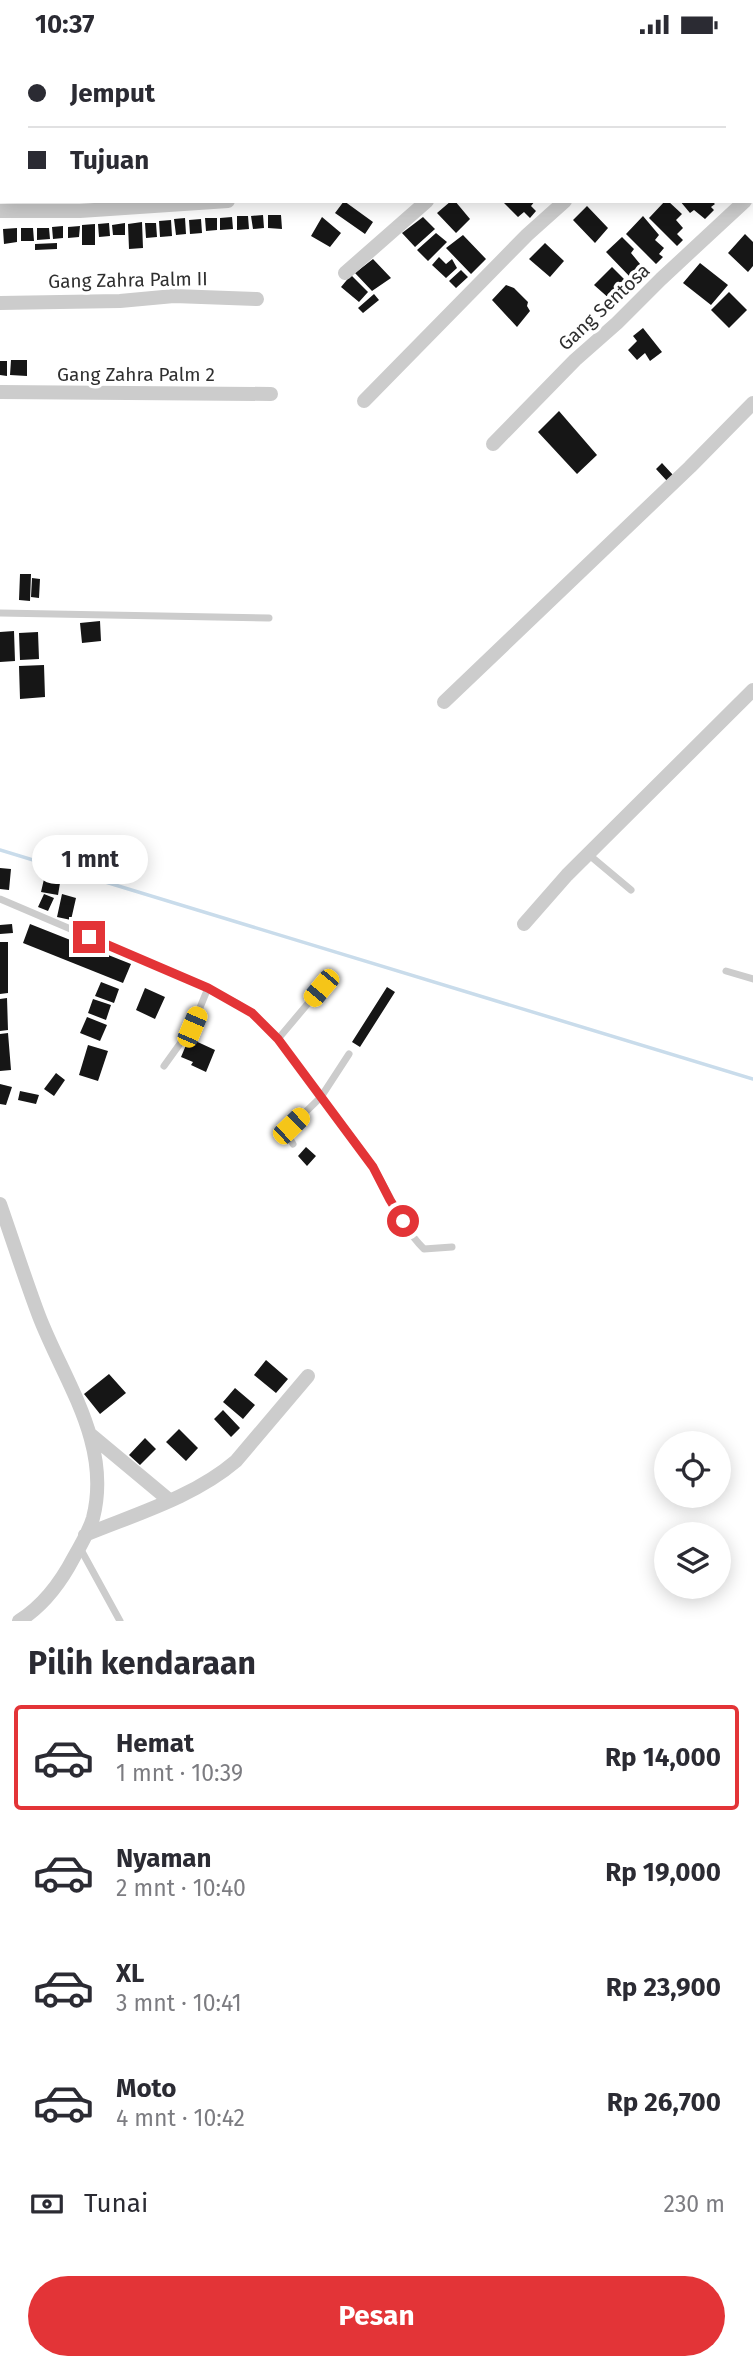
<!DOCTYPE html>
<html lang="id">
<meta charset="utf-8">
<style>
body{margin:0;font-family:"Fira Sans",sans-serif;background:#f2f2f3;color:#2b2b33;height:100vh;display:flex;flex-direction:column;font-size:26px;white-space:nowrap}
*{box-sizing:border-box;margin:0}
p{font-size:23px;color:#7c7c81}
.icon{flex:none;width:38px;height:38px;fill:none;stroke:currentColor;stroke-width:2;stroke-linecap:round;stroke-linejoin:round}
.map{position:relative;height:1572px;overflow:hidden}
.side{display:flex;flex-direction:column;background:#fff;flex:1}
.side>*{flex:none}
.banner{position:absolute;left:0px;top:0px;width:754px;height:154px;box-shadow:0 4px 18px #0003;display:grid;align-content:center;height:154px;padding:0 28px;background:#fff}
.buttons{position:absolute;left:654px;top:1382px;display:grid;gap:14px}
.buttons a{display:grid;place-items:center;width:77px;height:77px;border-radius:50%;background:#fff;box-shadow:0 4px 18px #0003;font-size:35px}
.end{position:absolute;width:32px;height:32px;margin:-16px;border:9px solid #e33437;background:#fff;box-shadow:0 0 0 4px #fff}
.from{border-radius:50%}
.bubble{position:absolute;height:49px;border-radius:24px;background:#fff;box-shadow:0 4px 18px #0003;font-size:23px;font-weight:700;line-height:49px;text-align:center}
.car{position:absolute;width:21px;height:42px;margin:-21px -10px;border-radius:9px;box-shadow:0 0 5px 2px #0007;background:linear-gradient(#f5c518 24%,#345 0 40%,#f5c518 0 76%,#345 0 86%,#f5c518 0)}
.banner b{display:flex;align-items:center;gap:24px;height:66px;font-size:26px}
.banner b+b{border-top:2px solid #e1e1e2}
.banner i{width:18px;height:18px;background:#2b2b33}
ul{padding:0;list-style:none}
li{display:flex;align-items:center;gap:21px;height:105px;margin:0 14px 10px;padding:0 14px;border:4px solid transparent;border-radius:7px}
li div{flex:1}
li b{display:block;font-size:26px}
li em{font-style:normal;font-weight:700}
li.selected{border-color:#e33437}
li>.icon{width:63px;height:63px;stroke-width:1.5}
h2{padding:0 28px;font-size:32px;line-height:84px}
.pay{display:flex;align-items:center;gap:18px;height:77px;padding:0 28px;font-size:26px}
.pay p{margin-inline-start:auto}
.button{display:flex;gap:14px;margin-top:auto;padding:14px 28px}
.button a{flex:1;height:80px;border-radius:42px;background:#e33437;color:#fff;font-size:28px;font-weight:700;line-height:80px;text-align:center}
.status{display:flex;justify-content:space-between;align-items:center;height:49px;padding:0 35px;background:#fff;direction:ltr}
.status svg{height:19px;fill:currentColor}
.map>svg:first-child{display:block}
</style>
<div class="status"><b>10:37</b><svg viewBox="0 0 49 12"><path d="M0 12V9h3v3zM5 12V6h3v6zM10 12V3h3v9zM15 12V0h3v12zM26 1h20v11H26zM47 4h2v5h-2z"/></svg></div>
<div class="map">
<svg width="753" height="1572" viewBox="0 0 753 1572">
<rect width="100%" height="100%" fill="#fff"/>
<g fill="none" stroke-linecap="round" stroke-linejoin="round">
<!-- stream -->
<path stroke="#c9dceb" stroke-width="3.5" d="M 0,801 L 753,1030"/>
</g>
<!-- building -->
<path fill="#161616" d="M 344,152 L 373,173 L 365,185 L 335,164 Z
M 451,152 L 455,152 L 470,170 L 456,184 L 437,164 Z
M 502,152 L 535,152 L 531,157 L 536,162 L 530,169 L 524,163 L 518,168 Z
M 665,152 L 668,152 L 682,165 L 676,171 L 683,179 L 677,185 L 683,191 L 677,197 L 649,169 Z
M 680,152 L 712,152 L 715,155 L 711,158 L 714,161 L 705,170 L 694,161 L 690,164 Z
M 587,157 L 608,179 L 595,194 L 573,171 Z
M 263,166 L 264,179 L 253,180 L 251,167 Z
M 268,166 L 281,166 L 282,180 L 268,179 Z
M 237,167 L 248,167 L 249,180 L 237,181 Z
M 643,167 L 659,186 L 655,191 L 664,199 L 659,205 L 663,208 L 656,215 L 626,185 Z
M 232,168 L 233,180 L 220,181 L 220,169 Z
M 322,168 L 341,184 L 330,198 L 311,187 Z
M 423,168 L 435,180 L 415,198 L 402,184 Z
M 185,169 L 186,185 L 176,186 L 174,170 Z
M 205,169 L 217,169 L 217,181 L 206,182 Z
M 201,170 L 202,184 L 190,185 L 189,171 Z
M 171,171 L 172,187 L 160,188 L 159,172 Z
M 142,173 L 143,199 L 129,200 L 128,175 Z
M 109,174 L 110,187 L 99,188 L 98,175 Z
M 125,174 L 125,186 L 113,186 L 112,176 Z
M 145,174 L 156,174 L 157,188 L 146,189 Z
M 95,175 L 95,196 L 82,196 L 82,176 Z
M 63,177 L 63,189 L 53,190 L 52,178 Z
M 80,177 L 79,188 L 68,189 L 68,178 Z
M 17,179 L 17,193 L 4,195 L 3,180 Z
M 21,179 L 33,179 L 34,192 L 21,192 Z
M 37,179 L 49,179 L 50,190 L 37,191 Z
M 436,184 L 447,193 L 428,212 L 417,201 Z
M 745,185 L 753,193 L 753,217 L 748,223 L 728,204 Z
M 463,186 L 486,210 L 471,225 L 446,199 Z
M 622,188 L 634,200 L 631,204 L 645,221 L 633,231 L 606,203 Z
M 57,194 L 57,200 L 35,201 L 35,195 Z
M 545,194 L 564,212 L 550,228 L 529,210 Z
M 439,208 L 446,215 L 452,210 L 457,219 L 446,229 L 432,216 Z
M 373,210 L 391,229 L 372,242 L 355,224 Z
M 700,214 L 728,236 L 711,256 L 683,234 Z
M 612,218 L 628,234 L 611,251 L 594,236 Z
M 461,221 L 468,228 L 456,239 L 449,232 Z
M 351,226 L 368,243 L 359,253 L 341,238 Z
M 506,236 L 514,239 L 528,253 L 527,257 L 530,262 L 517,278 L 492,251 Z
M 729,243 L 747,261 L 729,279 L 711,261 Z
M 374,245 L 379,251 L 363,264 L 358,259 Z
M 643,279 L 662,303 L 650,312 L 645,304 L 637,311 L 628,301 L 637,292 L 633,287 Z
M 11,311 L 27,311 L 27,327 L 10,326 Z
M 0,312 L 7,312 L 7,327 L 0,326 Z
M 559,362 L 597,406 L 577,425 L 538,383 Z
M 662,414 L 673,426 L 667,432 L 656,420 Z
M 20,525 L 31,525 L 30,552 L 19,551 Z
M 32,529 L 40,530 L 39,549 L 31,548 Z
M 100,572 L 101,592 L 82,594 L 80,574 Z
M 14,582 L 15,612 L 0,613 L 0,583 Z
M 38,583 L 39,610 L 20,611 L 19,584 Z
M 44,616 L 45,648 L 20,650 L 19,617 Z
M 0,819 L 11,820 L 9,841 L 0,840 Z
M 44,830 L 60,834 L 58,846 L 41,843 Z
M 44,845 L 54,849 L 48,862 L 38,858 Z
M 62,845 L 76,849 L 71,871 L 57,868 Z
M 12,875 L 13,884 L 0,885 L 0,876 Z
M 30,875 L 131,915 L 123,934 L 23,894 Z
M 0,893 L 8,893 L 8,944 L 0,945 Z
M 101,933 L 119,940 L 114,954 L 95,947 Z
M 387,938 L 395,943 L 360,998 L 352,993 Z
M 145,939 L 165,948 L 155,970 L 136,961 Z
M 7,949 L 8,981 L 0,982 L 0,950 Z
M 93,950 L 111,956 L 106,971 L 88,964 Z
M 87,968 L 107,976 L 100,992 L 80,984 Z
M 8,984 L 11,1021 L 0,1022 L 0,985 Z
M 189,989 L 215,1001 L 206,1023 L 191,1016 L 193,1013 L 181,1008 Z
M 88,996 L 108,1002 L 98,1032 L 79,1026 Z
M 56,1024 L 65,1031 L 54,1047 L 44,1040 Z
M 0,1035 L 12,1038 L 6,1056 L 0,1055 Z
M 20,1042 L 39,1046 L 36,1055 L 18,1051 Z
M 306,1098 L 316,1107 L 307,1117 L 298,1107 Z
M 266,1311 L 288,1330 L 276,1344 L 254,1326 Z
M 109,1325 L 126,1344 L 100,1365 L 84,1345 Z
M 235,1339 L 255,1356 L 243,1370 L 223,1353 Z
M 223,1361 L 240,1379 L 231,1388 L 214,1370 Z
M 179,1380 L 198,1399 L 186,1412 L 166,1393 Z
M 145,1389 L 156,1400 L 140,1416 L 129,1406 Z"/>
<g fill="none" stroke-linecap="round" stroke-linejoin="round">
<!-- service -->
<path stroke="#ccc" stroke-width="7" d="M 0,564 L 269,569
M 588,805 L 631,841
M 0,850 L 188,930 L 238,955 L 252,964 L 278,990 L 321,1048 L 349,1005
M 726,922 L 753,930
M 278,990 L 321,939
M 164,1017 L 192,978 L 208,939
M 293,1095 L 287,1085 L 288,1080 L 321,1048 C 338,1071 357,1093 372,1117 C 390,1144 400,1176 424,1200 L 452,1198
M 80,1499 L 120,1572"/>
<!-- minor -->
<path stroke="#ccc" stroke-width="14" d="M 536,0 L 538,2
M 50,2 L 52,0
M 605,2 L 607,0
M 736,2 L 739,0
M 0,22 L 2,22
M 0,69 L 2,66
M 752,145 L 753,145
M 0,162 L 80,162 L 228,152
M 345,224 L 427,152
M 0,254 L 120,252 L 174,247 L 257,250
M 0,343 L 271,345
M 364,352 L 527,186 L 565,152
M 493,395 L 575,311 L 617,274 L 661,230 L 745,152
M 444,653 L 690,418 L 753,354
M 524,875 L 567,826 L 753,641
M 0,1155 C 13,1192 25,1230 39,1267 C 64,1332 112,1395 93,1469 C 89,1482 81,1496 74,1508 C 61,1533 43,1557 19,1572
M 91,1386 L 169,1451
M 85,1486 C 136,1465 194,1448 236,1412 L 308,1327"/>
</g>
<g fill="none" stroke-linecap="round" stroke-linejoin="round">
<!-- route -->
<path stroke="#e33437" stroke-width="9" d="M 89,888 L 208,939 L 252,964 L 278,990 L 373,1118 L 390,1151 L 403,1172"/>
</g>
<g text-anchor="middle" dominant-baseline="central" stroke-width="7" stroke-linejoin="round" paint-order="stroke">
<!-- street labels -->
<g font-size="19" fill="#2f2f2f" stroke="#fff">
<text transform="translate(128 231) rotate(-1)">Gang Zahra Palm II</text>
<text transform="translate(604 258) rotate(-43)">Gang Sentosa</text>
<text x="136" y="325">Gang Zahra Palm 2</text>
</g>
</g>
</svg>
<div class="buttons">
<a><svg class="icon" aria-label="locate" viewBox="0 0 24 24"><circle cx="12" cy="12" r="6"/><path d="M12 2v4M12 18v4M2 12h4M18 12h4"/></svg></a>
<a><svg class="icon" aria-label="layers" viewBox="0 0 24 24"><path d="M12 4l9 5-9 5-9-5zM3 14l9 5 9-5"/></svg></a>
</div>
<i class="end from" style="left:403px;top:1172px"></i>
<i class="end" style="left:89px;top:888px"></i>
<div class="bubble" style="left:32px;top:786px;width:116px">1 mnt</div>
<i class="car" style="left:321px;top:939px;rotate:220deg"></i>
<i class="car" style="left:192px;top:978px;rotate:23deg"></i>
<i class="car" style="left:291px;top:1077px;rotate:46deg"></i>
<div class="banner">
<b><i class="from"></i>Jemput</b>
<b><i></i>Tujuan</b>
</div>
</div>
<section class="side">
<h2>Pilih kendaraan</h2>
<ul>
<li class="selected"><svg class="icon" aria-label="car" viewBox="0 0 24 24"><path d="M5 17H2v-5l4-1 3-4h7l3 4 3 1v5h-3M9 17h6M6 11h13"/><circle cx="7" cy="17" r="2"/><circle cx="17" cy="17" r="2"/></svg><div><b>Hemat</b><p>1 mnt · 10:39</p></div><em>Rp 14,000</em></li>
<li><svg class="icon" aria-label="car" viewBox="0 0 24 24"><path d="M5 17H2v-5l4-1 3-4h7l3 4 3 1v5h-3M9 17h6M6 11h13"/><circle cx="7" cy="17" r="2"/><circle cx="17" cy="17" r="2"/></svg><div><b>Nyaman</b><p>2 mnt · 10:40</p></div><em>Rp 19,000</em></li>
<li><svg class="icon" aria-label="car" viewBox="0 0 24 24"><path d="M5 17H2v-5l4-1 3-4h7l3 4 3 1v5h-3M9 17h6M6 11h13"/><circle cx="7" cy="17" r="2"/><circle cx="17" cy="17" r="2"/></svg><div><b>XL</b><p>3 mnt · 10:41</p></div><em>Rp 23,900</em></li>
<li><svg class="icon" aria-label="car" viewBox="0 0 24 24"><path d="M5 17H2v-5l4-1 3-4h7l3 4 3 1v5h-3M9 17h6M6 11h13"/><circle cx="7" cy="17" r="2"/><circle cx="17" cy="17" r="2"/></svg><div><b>Moto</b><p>4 mnt · 10:42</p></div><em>Rp 26,700</em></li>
</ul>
<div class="pay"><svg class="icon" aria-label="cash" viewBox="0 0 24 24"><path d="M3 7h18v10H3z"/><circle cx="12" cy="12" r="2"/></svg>Tunai<p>230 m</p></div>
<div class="button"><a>Pesan</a></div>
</section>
